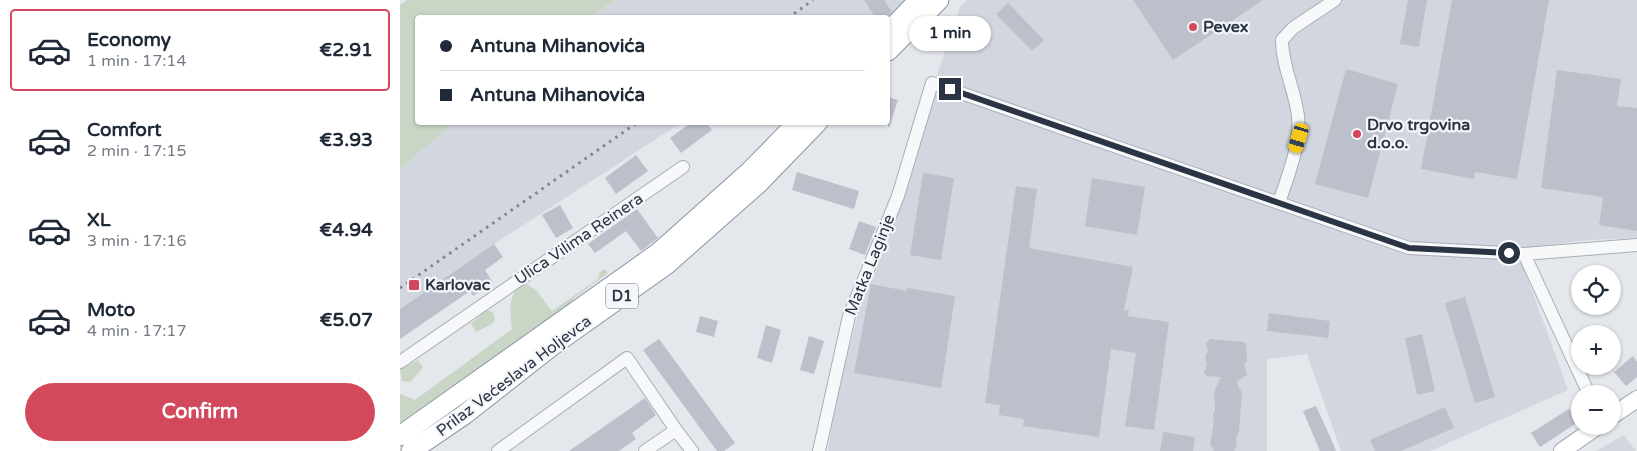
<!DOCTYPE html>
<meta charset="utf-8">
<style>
body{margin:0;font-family:"Varela Round",sans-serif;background:#f6f6f7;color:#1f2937;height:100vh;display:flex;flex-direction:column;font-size:19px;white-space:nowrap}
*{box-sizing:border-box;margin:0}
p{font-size:16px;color:#747a83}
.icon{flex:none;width:28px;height:28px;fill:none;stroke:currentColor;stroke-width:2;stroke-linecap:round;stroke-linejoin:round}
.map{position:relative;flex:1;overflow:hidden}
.panel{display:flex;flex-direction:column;background:#fff;width:400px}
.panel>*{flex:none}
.top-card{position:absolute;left:15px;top:15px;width:475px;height:110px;border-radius:5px;box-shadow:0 1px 4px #0004;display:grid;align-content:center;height:110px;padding:0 25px;background:#fff}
.controls{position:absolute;left:1171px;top:265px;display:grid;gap:10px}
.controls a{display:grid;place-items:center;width:50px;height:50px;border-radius:50%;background:#fff;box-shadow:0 1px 4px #0004;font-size:25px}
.end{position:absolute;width:22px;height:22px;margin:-11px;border:6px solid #2b3445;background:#fff;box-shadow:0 0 0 2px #fff}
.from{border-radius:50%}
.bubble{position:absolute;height:35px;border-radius:18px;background:#fff;box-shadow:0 1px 4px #0004;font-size:16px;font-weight:700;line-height:35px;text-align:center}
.car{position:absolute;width:15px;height:30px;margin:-15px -8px;border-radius:6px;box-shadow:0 0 4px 1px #0007;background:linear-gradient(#f5c518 24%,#345 0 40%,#f5c518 0 76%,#345 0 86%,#f5c518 0)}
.top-card b{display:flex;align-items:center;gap:18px;height:48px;font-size:19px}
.top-card b+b{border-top:1px solid #e0e1e3}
.top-card i{width:12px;height:12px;background:#1f2937}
ul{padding:9px 0 0;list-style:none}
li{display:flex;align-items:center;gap:15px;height:82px;margin:0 10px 8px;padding:0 15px;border:2px solid transparent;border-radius:5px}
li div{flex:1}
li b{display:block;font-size:19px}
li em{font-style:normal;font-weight:700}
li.on{border-color:#d1495b}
li>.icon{width:45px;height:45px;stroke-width:1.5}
.primary-button{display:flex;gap:10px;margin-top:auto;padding:10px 25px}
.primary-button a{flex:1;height:58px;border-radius:30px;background:#d1495b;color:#fff;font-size:20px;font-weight:700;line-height:58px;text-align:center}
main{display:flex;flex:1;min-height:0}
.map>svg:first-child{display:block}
</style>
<main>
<section class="panel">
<ul>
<li class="on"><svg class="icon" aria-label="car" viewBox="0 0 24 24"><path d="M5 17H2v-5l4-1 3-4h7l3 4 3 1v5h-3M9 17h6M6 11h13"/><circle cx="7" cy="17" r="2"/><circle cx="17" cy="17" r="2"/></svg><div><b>Economy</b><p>1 min · 17:14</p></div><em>€2.91</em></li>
<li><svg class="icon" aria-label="car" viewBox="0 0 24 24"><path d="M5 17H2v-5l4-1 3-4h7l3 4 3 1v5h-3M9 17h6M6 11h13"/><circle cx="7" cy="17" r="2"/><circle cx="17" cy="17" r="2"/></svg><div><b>Comfort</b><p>2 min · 17:15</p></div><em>€3.93</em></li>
<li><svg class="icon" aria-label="car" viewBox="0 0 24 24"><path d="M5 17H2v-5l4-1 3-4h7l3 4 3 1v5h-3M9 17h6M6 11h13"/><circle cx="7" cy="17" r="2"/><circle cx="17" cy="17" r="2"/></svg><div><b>XL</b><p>3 min · 17:16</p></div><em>€4.94</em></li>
<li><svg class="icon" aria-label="car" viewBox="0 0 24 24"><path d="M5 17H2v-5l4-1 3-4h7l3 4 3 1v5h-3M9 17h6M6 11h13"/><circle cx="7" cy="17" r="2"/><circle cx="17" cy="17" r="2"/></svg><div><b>Moto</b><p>4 min · 17:17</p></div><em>€5.07</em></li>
</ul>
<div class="primary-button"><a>Confirm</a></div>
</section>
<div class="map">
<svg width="1237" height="451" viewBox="0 0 1237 451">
<rect width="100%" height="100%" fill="#e4e7ec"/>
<!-- built -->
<path fill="#d2d6de" d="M 216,0 L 510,0 L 488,21 L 488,18 L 192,18 Z
M 567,0 L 1237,0 L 1237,238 L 1189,240 L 1117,249 L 1168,390 L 1030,451 L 941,451 L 907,354 L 867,359 L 867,451 L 428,451 L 436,398 L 466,284 L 560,7 Z
M 54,123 L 281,123 L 94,244 L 0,309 L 0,169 Z
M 1224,435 L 1236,451 L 1196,451 Z"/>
<!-- green -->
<path fill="#c9d6c5" d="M 7,0 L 216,0 L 192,17 L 18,18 L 18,122 L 54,123 L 0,169 L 0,5 Z
M 204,269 L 208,273 L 174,298 L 166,310 L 0,427 L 0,394 L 15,400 L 112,329 C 110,310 107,294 124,282 L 136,290 L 152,311 L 198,279 L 200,272 Z
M 86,310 L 93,312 L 95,320 L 92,324 L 76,332 L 71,324 Z
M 18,360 L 23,368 L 10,382 L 2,381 L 0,369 Z"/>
<!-- building -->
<path fill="#bbc0ca" d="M 464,0 L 484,0 L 492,12 L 486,18 L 476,18 Z
M 733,0 L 863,0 L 773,60 Z
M 1008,0 L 1027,0 L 1019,47 L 1000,44 Z
M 1052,0 L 1149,0 L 1117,179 L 1075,172 L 1074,179 L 1021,169 Z
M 608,3 L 644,40 L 632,51 L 596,14 Z
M 946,69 L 998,84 L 968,198 L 915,184 Z
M 1157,70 L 1221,79 L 1217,106 L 1237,108 L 1237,231 L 1199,225 L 1203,197 L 1141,188 Z
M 488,97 L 498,100 L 489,128 L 488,127 Z
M 292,122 L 306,122 L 312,130 L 281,153 L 270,138 Z
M 236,155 L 248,171 L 216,194 L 205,178 Z
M 397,172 L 459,191 L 454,209 L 392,190 Z
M 523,173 L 554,178 L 541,260 L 510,255 Z
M 692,178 L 745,187 L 737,235 L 685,226 Z
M 616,186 L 637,189 L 629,248 L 733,267 L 724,310 L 729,310 L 728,316 L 769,322 L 754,430 L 725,426 L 736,353 L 711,349 L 699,437 L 623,426 L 624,419 L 599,415 L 600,405 L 585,403 Z
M 160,205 L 173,228 L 156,238 L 142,215 Z
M 237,209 L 258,238 L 241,251 L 226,231 L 195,253 L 188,244 Z
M 459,221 L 476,227 L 465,255 L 449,249 Z
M 94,244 L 103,257 L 85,270 L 93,283 L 73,296 L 70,291 L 0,339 L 0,309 Z
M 471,284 L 507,291 L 507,288 L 555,296 L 541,388 L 454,373 Z
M 1065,297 L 1095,397 L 1075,403 L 1045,303 Z
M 869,313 L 930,321 L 928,338 L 867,331 Z
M 300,316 L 318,321 L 314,337 L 296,332 Z
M 366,325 L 381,330 L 372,363 L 357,358 Z
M 1022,334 L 1035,391 L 1017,395 L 1005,338 Z
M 409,336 L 424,341 L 414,374 L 400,370 Z
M 259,339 L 335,443 L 324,451 L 317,451 L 243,350 Z
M 810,339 L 844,342 L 846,344 L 847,362 L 844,364 L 847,375 L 836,382 L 842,393 L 839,432 L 836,437 L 837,445 L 834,451 L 814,451 L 810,444 L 814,422 L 813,415 L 815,410 L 814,392 L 821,377 L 807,376 L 804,373 L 807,364 L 805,357 L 808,350 L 806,343 Z
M 1233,356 L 1237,362 L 1237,377 L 1226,386 L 1214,372 Z
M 245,398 L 256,415 L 232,433 L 236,439 L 219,451 L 169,451 Z
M 916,406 L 932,441 L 936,451 L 920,451 L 903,411 Z
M 1045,407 L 1054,428 L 1001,451 L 975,451 L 970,440 Z
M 1169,409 L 1178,422 L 1140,447 L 1131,433 Z
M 763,432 L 795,437 L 793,451 L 760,451 Z"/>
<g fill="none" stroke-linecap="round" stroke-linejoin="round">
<defs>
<path id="minor" d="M 879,203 C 888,175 901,145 898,116 C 895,90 882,66 882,40 L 893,28 L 935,0
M 1124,254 L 1189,394
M 0,362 L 283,167
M 98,451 L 227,358 L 276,430
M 245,451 L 276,430 L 292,451
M 419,451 L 449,316 L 498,196 L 532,83 L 1009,248 L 1124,254 L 1237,245"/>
<path id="major" d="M 1212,416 L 1237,399
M 1162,451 L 1198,426"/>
<path id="highway" d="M 488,32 L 519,0
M 488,51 L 539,0
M 0,436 L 258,253 L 350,171 L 398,122
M 11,451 L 64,415 L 152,346 L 266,265 L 359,183 L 418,122"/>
</defs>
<!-- minor casing -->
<use href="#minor" stroke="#a9aeb7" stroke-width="14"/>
<!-- major casing -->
<use href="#major" stroke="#a3abb8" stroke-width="18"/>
<!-- highway casing -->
<use href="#highway" stroke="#8b94a3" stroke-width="21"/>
<!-- minor -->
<use href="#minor" stroke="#f7f8fa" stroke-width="12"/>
<!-- major -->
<use href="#major" stroke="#fff" stroke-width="16"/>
<!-- highway -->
<use href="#highway" stroke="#fff" stroke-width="19"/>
<!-- rail -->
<path stroke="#7d8696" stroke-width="3" stroke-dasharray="2.5 5" stroke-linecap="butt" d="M 388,18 L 413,0
M 0,288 L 238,122"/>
</g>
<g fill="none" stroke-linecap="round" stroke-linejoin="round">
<!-- route -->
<path stroke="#2b3445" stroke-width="6" d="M 550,89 L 1009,248 L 1109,253"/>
</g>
<!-- markers -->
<g fill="#d1495b" stroke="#f4f6f9" stroke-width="2">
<circle cx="793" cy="27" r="5"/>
<circle cx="957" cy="134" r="5"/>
<rect x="8" y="279" width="12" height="12" rx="2.5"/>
</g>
<g text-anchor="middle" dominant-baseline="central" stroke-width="4.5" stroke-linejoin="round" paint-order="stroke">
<!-- shield labels -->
<rect fill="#f4f6f9" stroke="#676e7b" stroke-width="1" x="206" y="283.5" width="32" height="25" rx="4"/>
<g font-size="15" font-weight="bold" fill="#2b3445">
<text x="222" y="296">D1</text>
</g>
<!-- poi labels -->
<g font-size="16" font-weight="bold" fill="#2b3445" stroke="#f4f6f9" text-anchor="start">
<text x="803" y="27">Pevex</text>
<text x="967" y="125">Drvo trgovina<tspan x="967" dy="18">d.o.o.</tspan></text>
<text x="25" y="285">Karlovac</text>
</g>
<!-- street labels -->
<g font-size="16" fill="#2b3445" stroke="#f4f6f9">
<text transform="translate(179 239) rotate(-34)">Ulica Vilima Reinera</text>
<text transform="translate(470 265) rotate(-68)">Matka Laginje</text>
<text transform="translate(114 376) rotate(-37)">Prilaz Većeslava Holjevca</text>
</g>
</g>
</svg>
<div class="controls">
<a><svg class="icon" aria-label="locate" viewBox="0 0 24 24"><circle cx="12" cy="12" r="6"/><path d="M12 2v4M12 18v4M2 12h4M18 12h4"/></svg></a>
<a>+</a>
<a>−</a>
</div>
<i class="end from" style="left:1109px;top:253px"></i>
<i class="end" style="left:550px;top:89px"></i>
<div class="bubble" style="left:509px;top:16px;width:82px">1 min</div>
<i class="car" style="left:899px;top:138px;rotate:197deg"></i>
<div class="top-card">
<b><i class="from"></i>Antuna Mihanovića</b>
<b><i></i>Antuna Mihanovića</b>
</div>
</div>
</main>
